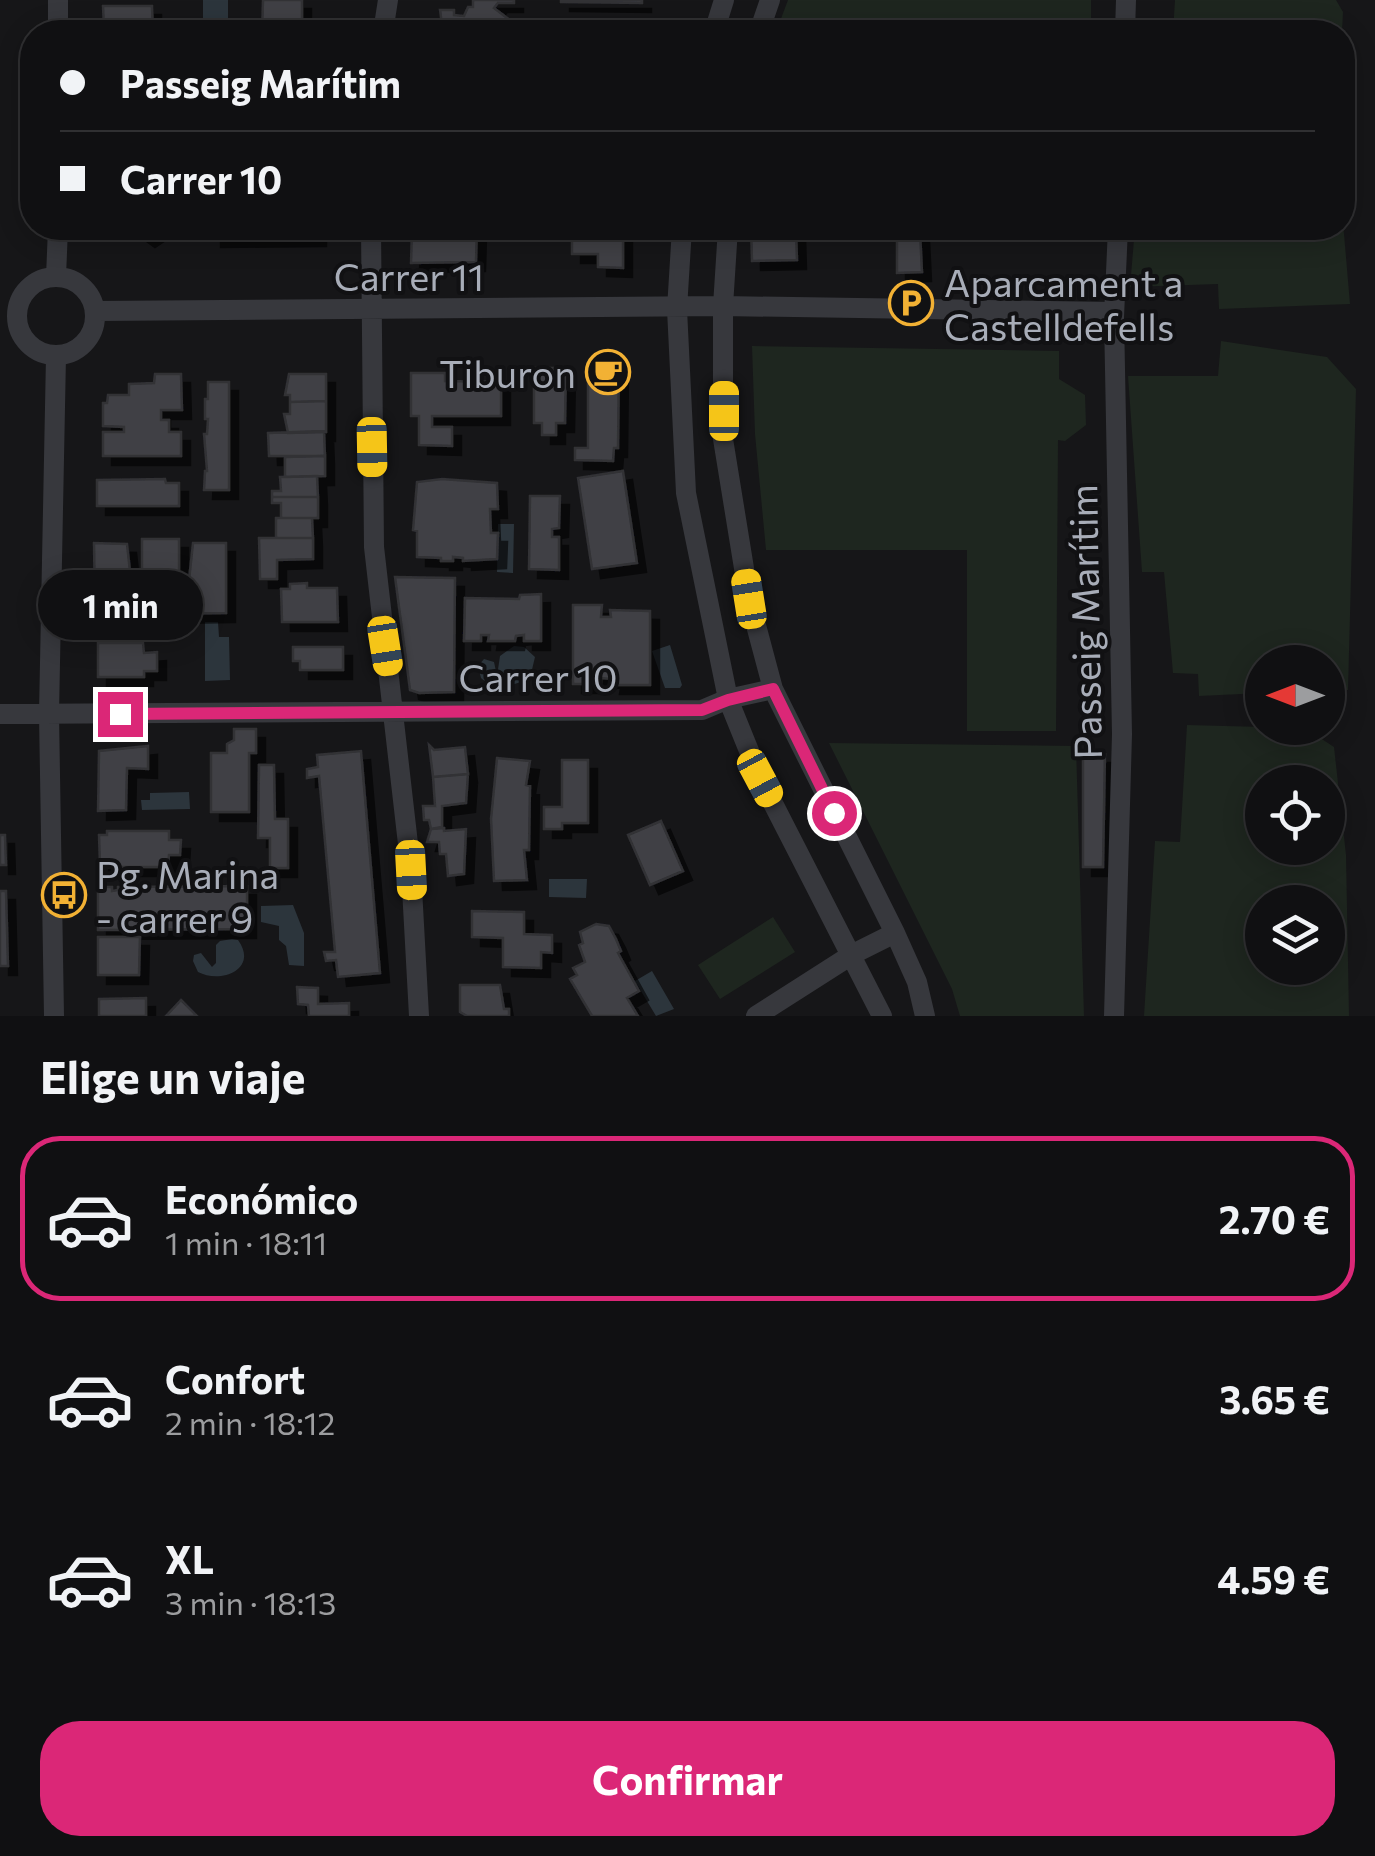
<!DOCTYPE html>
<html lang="es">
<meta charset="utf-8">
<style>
body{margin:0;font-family:Commissioner,sans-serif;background:#1e1e20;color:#f1f3f6;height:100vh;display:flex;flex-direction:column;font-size:38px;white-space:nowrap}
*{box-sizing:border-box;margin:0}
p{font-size:32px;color:#9c9d9f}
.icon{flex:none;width:55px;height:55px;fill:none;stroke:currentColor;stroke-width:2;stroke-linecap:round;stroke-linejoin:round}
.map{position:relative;height:1016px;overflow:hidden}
.panel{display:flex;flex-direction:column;background:#101012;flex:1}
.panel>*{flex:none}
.hud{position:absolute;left:20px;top:20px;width:1335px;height:220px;border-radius:40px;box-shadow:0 5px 25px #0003,0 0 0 2px #303032;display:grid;align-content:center;height:220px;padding:0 40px;background:#101012}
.needle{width:65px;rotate:270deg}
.controls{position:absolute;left:1245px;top:645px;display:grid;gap:20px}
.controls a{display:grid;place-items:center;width:100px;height:100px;border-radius:50%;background:#101012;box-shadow:0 5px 25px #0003,0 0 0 2px #303032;font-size:50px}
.end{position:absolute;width:45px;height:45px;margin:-22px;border:12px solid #db2777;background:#fff;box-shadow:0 0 0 5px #fff}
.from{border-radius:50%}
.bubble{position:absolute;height:70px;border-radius:35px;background:#101012;box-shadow:0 5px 25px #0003,0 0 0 2px #303032;font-size:32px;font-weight:700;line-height:70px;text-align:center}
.car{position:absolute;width:30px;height:60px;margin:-30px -15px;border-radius:12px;box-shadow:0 0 8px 2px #0007;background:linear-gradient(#f5c518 24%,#345 0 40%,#f5c518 0 76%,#345 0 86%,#f5c518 0)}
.hud b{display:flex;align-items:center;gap:35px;height:95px;font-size:38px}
.hud b+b{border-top:2px solid #303032}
.hud i{width:25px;height:25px;background:#f1f3f6}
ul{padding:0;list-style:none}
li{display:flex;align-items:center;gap:30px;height:165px;margin:0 20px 15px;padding:0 20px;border:5px solid transparent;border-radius:40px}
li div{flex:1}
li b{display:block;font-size:38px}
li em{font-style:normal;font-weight:700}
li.selected{border-color:#db2777}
li>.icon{width:90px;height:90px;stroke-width:1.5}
h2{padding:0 40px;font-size:45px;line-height:120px}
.action{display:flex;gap:20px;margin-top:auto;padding:20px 40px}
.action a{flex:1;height:115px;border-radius:40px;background:#db2777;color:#fff;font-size:40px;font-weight:700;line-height:115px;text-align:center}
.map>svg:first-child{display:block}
</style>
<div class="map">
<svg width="1375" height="1016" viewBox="0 0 1375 1016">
<defs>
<filter id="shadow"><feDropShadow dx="9" dy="9" stdDeviation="0" flood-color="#0009"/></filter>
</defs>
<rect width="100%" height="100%" fill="#161618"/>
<!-- green -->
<path fill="#1e261f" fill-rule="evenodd" d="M 788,0 L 1091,0 L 1091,32 L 776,32 Z
M 1175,0 L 1336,0 L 1343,12 L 1342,32 L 1173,32 Z
M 1343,222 L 1350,304 L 1219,309 L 1218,284 L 1130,287 L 1135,228 L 1342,228 Z
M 1221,341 L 1327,357 L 1356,389 L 1348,690 L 1328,691 L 1328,662 L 1262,662 L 1262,693 L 1199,696 L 1198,674 L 1173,673 L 1164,572 L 1142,572 L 1128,376 L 1218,376 Z
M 752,346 L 1059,351 L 1059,379 L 1085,395 L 1086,425 L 1065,441 L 1058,440 L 1056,731 L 967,731 L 967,550 L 766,550 L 755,434 Z
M 1187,725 L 1305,728 L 1334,747 L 1346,855 L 1349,1016 L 1144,1016 L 1155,841 L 1180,842 ZM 1328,782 L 1328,848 L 1262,848 L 1262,782 ZM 1328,902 L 1328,968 L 1262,968 L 1262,902 Z
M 829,743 L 1076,746 L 1084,1016 L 960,1016 L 952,989 Z
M 773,917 L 795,952 L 720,999 L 698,965 Z"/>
<!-- water -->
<path fill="#2c353c" d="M 203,0 L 228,0 L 228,32 L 203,32 Z
M 498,524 L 514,524 L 513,573 L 497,572 Z
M 205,622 L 218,622 L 219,637 L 229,637 L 230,680 L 205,681 Z
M 670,645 L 682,685 L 680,688 L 665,688 L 652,651 Z
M 514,646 L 524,647 L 535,657 L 530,678 C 515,686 495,690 481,678 L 478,666 L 484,659 L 494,662 L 497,676 L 500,656 Z
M 189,792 L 190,809 L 142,810 L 141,800 L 150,800 L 150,793 Z
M 549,879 L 587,879 L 586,898 L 549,897 Z
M 293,905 L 304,933 L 304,966 L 289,965 L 286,946 L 279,940 L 279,926 L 261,922 L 261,906 Z
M 232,939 L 238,940 C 259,969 221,984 198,972 L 193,961 L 194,955 L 201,953 L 212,967 L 216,963 L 216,945 L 220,941 Z
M 652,971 L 674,1009 L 656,1016 L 635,981 Z"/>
<!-- building -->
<path fill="#404145" stroke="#303034" stroke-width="2.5" filter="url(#shadow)" d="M 263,0 L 302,0 L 302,32 L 262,32 Z
M 473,0 L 514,0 L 514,3 L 498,3 L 494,8 L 515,24 L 506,32 L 443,32 L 440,10 L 454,10 L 454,15 L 464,16 L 468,7 L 473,7 Z
M 561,0 L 642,0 L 642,3 L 561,2 Z
M 103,6 L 152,6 L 153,32 L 104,32 Z
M 652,28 L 652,32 L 571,32 L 571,29 Z
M 132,228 L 161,228 L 146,238 Z
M 212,228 L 317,228 L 317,237 L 212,238 Z
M 412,228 L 477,228 L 476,262 L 411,263 Z
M 572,228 L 623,228 L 623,268 L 598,267 L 598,254 L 572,254 Z
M 751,228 L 796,228 L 797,260 L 752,261 Z
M 920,231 L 922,272 L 897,273 L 897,232 Z
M 588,365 L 619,365 L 618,448 L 614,448 L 613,461 L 575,460 L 575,448 L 588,448 Z
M 534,368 L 566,368 L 565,423 L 556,423 L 556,435 L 542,435 L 542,423 L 534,423 Z
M 411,373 L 445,373 L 445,381 L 501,382 L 501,416 L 432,416 L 432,427 L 452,427 L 452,446 L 419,445 L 419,416 L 411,416 Z
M 155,374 L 181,374 L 182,410 L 161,410 L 161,420 L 169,420 L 169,432 L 181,432 L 181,456 L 103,456 L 103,432 L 124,432 L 124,427 L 103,426 L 103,403 L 107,403 L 108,395 L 129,395 L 129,384 L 154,383 Z
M 289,374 L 326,374 L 326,401 L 290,402 L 290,395 L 285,395 Z
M 208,382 L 229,382 L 229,490 L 204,490 L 205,471 L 207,471 L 204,434 L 207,434 L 208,419 L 205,419 L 205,399 L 208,399 Z
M 326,401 L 326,432 L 288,433 L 284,414 L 290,414 L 290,402 Z
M 324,431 L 325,456 L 269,456 L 268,433 Z
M 325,456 L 325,476 L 285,477 L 285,457 Z
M 623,471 L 637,563 L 592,569 L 578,478 Z
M 317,476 L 318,497 L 272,497 L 272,491 L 281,491 L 280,477 Z
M 165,479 L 166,483 L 179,483 L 179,506 L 97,506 L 97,480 Z
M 442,479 L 497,483 L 498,509 L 490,509 L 491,533 L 498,533 L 497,559 L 463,561 L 463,558 L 453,557 L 453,561 L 441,561 L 441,558 L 417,557 L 417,531 L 413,530 L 417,482 Z
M 530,496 L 560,496 L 559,528 L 552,529 L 552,537 L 559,537 L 559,570 L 529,569 Z
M 272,497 L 318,497 L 318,518 L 281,518 L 281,503 L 272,503 Z
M 276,518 L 312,518 L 313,538 L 276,538 Z
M 259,538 L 313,538 L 313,559 L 277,560 L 277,579 L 260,579 Z
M 142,539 L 179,539 L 179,572 L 175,572 L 175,580 L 189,580 L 193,543 L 226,543 L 226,613 L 95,615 L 94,543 L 127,544 L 131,580 L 148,580 L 148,572 L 142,572 Z
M 395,577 L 455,578 L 454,692 L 419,693 L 410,690 Z
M 307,583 L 307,588 L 337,588 L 338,622 L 282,622 L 281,589 L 290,589 L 290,584 Z
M 541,594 L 541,641 L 524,641 L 524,635 L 516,636 L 515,641 L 488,641 L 489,635 L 481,635 L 481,641 L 464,641 L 465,598 L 519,599 L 520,595 Z
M 573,605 L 602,605 L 601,617 L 611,617 L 610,610 L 650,611 L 650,685 L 611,685 L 612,679 L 601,678 L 601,684 L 573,684 Z
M 98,643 L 143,643 L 144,653 L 157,652 L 157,671 L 144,671 L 144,677 L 98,677 Z
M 293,647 L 343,647 L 343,670 L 300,670 L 300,661 L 293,661 Z
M 234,729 L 256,729 L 256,753 L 249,753 L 249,812 L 211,812 L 211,753 L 227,753 L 227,744 L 234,740 Z
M 429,745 L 434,750 L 465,747 L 468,774 L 433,777 Z
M 148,746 L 148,769 L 127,768 L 126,810 L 98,811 L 99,751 Z
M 361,751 L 380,973 L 338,977 L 336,960 L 326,961 L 324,952 L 335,952 L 319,776 L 307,778 L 307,769 L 318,767 L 317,755 Z
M 1083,754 L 1105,754 L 1103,867 L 1083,867 Z
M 497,758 L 530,761 L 526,785 L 530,786 L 529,850 L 524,850 L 527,880 L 494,881 L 491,819 Z
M 562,760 L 588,760 L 588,823 L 562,823 L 562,829 L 544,829 L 544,807 L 562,807 Z
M 259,765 L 274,765 L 275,819 L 288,819 L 288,868 L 270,868 L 270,838 L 258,838 Z
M 468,774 L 466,803 L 442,806 L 442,827 L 431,829 L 429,820 L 424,820 L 423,806 L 435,806 L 433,777 Z
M 661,821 L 683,871 L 650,885 L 628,835 Z
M 444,828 L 444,831 L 466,829 L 464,874 L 448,876 L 446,854 L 440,854 L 439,842 L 427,842 L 431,829 Z
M 107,831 L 169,831 L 169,840 L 181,840 L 180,855 L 169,855 L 168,867 L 100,867 L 99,835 L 107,835 Z
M 0,835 L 5,835 L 6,865 L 0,865 Z
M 247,886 L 247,929 L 98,930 L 98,887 L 112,887 L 112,891 L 118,890 L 118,887 Z
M 0,891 L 6,891 L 8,966 L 0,966 Z
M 472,911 L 524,912 L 524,934 L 552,935 L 552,953 L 541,952 L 541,968 L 503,967 L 503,938 L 472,937 Z
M 596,924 L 609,926 L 616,939 L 621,951 L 618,953 L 639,991 L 627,998 L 638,1016 L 592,1016 L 570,979 L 577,975 L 573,968 L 585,962 L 579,945 L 583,943 L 580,932 Z
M 98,937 L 140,937 L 139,975 L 98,975 Z
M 460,985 L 500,985 L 504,1009 L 509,1009 L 509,1016 L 467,1016 L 460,1012 Z
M 297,987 L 318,988 L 318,1004 L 349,1003 L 349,1016 L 309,1016 L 308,1005 L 298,1004 Z
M 146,998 L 146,1016 L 99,1016 L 99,999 Z
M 181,1000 L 197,1016 L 166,1016 Z"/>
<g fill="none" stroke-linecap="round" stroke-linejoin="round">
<!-- street -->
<path stroke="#37383d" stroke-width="20" d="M 58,0 L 58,32
M 383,32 L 388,0
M 714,32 L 724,0
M 759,32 L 770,0
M 1125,32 L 1126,0
M 371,228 L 374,547 L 411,870 L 419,1016
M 682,228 L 677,309 L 686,493 L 728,699 L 760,778 L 882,1016
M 728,228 L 723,306 L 723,439 L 749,599 L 773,689 L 895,933 L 917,982 L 925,1016
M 56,277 L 58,228
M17 316a39 39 0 1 1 78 0a39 39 0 1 1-78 0Z
M 96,311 L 723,306 L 1114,312
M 0,714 L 702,710 L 728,699 L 773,689
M 54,1016 L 49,714 L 56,356
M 756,1016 L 853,954 L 895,933
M 1114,1016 L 1122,734 L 1114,317 L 1118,228"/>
</g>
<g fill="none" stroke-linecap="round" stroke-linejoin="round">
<!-- route -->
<path stroke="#db2777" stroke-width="12" d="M 120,714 L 702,710 L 728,700 L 773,689 L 834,813"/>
</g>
<!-- icons -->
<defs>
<symbol id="parking-ring" viewBox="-11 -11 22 22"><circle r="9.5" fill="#111113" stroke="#f2b134" stroke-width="1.5"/><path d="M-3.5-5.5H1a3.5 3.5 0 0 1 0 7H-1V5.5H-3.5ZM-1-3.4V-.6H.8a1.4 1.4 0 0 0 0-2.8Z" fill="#f2b134"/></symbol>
<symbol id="cafe-ring" viewBox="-11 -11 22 22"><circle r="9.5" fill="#111113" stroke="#f2b134" stroke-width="1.5"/><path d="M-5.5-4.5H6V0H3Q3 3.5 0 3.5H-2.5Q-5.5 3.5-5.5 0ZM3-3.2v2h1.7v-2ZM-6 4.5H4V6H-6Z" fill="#f2b134"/></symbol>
<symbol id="bus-ring" viewBox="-11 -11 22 22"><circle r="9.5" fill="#111113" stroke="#f2b134" stroke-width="1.5"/><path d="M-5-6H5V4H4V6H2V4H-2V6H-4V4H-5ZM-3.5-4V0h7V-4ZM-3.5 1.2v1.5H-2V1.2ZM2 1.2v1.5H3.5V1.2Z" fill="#f2b134"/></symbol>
</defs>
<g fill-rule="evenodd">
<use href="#parking-ring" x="886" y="278" width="50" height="50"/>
<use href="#cafe-ring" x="583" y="347" width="50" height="50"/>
<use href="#bus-ring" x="39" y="870" width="50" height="50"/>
</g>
<g text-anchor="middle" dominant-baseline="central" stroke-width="8" stroke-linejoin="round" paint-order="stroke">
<!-- street labels -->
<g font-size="38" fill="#a8adb8" stroke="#111113">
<text x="409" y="275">Carrer 11</text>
<text transform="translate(1084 622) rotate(-91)">Passeig Marítim</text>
<text x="538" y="676">Carrer 10</text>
</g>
<!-- poi labels -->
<g font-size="38" fill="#a8adb8" stroke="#111113" text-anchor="start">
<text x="944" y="281">Aparcament a<tspan x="944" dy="44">Castelldefells</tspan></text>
<text x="576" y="372" text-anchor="end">Tiburon</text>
<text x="96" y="873">Pg. Marina<tspan x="96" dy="44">- carrer 9</tspan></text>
</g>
</g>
</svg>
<div class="controls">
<a><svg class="needle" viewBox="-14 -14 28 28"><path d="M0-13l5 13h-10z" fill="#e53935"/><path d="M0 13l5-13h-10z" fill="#9c9d9f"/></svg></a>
<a><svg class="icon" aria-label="locate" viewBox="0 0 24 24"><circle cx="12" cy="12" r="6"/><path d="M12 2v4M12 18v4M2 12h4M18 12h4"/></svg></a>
<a><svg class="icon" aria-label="layers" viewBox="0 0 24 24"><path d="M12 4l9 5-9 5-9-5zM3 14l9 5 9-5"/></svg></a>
</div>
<i class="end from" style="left:834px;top:813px"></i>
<i class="end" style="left:120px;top:714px"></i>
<div class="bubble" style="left:38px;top:570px;width:165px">1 min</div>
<i class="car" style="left:724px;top:411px;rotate:0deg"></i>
<i class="car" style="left:372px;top:447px;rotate:179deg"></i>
<i class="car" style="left:749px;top:599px;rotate:351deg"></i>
<i class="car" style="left:385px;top:646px;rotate:171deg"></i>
<i class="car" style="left:760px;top:778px;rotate:152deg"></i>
<i class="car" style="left:411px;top:870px;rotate:177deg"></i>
<div class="hud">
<b><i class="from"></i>Passeig Marítim</b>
<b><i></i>Carrer 10</b>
</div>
</div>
<section class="panel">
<h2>Elige un viaje</h2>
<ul>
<li class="selected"><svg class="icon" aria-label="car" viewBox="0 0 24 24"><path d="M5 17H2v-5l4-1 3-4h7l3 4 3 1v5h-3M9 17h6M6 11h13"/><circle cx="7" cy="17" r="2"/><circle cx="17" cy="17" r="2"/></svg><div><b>Económico</b><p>1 min · 18:11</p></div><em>2.70 €</em></li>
<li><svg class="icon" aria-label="car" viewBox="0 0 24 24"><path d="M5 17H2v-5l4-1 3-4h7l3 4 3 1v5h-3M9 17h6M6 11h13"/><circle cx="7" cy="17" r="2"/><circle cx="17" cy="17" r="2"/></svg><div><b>Confort</b><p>2 min · 18:12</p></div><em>3.65 €</em></li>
<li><svg class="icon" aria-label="car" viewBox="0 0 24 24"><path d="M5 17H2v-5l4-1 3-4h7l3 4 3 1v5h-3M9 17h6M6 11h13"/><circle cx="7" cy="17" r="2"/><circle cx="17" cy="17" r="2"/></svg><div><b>XL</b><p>3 min · 18:13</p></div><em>4.59 €</em></li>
</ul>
<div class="action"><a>Confirmar</a></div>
</section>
